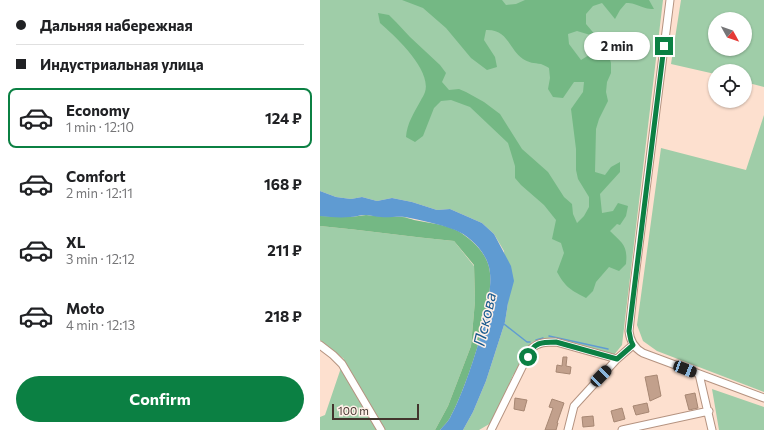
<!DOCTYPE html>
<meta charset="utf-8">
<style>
body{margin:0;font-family:Commissioner,sans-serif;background:#f6f6f6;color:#202124;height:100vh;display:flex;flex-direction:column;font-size:15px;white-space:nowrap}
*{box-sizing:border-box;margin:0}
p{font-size:13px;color:#757577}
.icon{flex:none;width:22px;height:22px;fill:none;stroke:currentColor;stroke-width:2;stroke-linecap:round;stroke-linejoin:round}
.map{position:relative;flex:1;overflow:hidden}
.panel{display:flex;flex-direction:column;background:#fff;width:320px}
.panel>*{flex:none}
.banner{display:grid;align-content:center;height:88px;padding:0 16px;background:#fff}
.needle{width:26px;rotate:130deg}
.controls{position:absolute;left:388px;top:12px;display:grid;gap:8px}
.controls a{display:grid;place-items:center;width:44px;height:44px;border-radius:50%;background:#fff;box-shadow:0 1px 3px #0004;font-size:20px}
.scale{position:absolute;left:12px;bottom:10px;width:87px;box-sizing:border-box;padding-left:4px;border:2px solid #43352d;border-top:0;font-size:11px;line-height:14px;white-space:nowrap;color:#43352d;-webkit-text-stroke:3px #fff0e8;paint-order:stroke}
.end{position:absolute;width:18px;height:18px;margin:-9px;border:5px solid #0b8043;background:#fff;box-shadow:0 0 0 2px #fff}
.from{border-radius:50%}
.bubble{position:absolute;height:28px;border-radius:14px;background:#fff;box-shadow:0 1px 3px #0004;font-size:13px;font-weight:700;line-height:28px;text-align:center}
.car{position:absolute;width:12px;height:24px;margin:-12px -6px;border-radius:5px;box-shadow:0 0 3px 1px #0007;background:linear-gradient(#222 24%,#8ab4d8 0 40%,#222 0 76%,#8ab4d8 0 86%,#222 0)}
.banner b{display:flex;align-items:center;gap:14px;height:38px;font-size:15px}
.banner b+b{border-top:1px solid #e0e0e0}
.banner i{width:10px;height:10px;background:#202124}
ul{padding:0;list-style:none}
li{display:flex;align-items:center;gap:12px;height:60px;margin:0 8px 6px;padding:0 8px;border:2px solid transparent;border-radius:8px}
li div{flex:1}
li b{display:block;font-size:15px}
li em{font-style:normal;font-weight:700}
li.selected{border-color:#0b8043}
li>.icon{width:36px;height:36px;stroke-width:1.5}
.cta{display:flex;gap:8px;margin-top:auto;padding:8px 16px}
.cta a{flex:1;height:46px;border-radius:24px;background:#0b8043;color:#fff;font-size:16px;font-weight:700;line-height:46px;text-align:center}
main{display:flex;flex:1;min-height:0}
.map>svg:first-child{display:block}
</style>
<main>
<section class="panel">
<div class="banner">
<b><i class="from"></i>Дальняя набережная</b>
<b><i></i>Индустриальная улица</b>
</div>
<ul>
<li class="selected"><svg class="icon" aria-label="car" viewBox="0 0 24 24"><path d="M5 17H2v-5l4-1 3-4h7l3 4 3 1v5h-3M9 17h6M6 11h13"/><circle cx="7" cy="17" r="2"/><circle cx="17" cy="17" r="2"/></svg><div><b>Economy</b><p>1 min · 12:10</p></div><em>124 ₽</em></li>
<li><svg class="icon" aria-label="car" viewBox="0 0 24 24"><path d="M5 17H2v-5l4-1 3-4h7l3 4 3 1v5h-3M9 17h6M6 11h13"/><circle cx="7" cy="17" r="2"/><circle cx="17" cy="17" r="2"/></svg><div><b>Comfort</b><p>2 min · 12:11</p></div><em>168 ₽</em></li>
<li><svg class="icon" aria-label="car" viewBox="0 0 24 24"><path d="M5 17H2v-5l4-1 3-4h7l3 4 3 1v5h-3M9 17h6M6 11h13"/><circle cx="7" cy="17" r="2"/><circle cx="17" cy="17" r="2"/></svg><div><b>XL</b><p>3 min · 12:12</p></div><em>211 ₽</em></li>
<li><svg class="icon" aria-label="car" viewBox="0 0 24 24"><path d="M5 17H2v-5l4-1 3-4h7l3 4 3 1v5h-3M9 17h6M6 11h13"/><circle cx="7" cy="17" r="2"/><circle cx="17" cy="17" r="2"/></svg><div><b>Moto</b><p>4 min · 12:13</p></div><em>218 ₽</em></li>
</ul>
<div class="cta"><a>Confirm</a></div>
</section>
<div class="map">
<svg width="444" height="430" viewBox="0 0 444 430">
<rect width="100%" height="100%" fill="#fde0cf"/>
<!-- green -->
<path fill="#9fcda8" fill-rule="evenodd" d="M 0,0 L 343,0 L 302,345 L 294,355 L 222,340 L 212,342 L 199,371 L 193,375 L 186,393 L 171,423 L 159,430 L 143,430 L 153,412 L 166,381 L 185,322 L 188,303 L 184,251 L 174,234 L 162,223 L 130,209 L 117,210 L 92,202 L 72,198 L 57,201 L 42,197 L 31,199 L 16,197 L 0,191 Z
M 361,0 L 444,0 L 444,87 L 425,82 L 425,71 L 395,71 L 395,74 L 351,64 ZM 395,19 L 425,19 L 425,49 L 395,49 Z
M 444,115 L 444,392 L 337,351 L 323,341 L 317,325 L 341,148 L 426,170 Z
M 0,226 C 45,230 89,237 134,241 L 154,266 L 155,301 L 151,346 L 128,406 L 115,430 L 0,430 L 0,417 L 5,415 L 24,359 L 0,340 Z
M 392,389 L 444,407 L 444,430 L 399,430 Z"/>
<!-- forest -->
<path fill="#74b884" d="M 82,0 L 182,0 L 186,5 L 196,4 L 205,0 L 329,0 L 334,9 C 320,9 319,3 306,3 L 300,10 L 295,19 L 282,3 L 273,6 L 266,14 L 266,24 L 277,37 L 257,31 L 248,34 L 249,44 L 261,60 L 279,49 L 288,53 L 291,63 L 291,73 L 287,82 L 286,92 L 288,101 L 279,119 L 276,129 L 275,172 L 285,175 L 291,167 L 300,162 L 300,172 L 280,194 L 282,213 L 293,211 L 298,203 L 308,206 L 306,216 L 300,225 L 297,224 L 290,231 C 302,243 308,245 306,264 L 299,271 L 289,267 L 276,282 L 273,291 L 266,298 C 251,290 246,288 237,272 L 244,253 L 241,243 L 232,239 L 236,220 L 224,205 L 201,185 L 195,178 L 195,166 L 188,143 L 150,107 L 131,100 L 121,101 L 114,108 L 103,136 L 95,142 L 86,137 C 87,123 94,113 101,100 C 102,98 104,95 105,92 C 112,70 75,36 60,23 L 58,13 L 69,15 L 76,22 L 90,37 L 120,65 L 126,73 L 122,82 L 129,90 L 139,89 L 146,92 L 164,102 L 180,114 L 202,149 L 228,172 L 244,197 L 252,204 L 253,214 L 257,223 L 264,216 L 269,207 L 269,197 L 258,179 L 256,170 L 256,149 L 251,109 L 263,92 L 264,82 L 254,82 L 243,98 L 233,97 L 228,89 L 230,78 L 229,68 C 227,67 224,65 221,64 C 214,63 209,63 203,59 C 188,48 188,29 166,30 L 164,40 L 175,57 L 177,67 L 167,70 L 151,58 L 126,28 L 103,8 Z
M 46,215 C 58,217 70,216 82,217 C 86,217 90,219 94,220 C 108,223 125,224 138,231 C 151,239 165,251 169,267 C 177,298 146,390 130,418 C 127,423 123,426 120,430 L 115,430 L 128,406 L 151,346 L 155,301 L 154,265 L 134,241 C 89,237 45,230 0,226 L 0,216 L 31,217 Z"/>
<!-- water -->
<path fill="#5f9bd2" d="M 0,191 L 16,197 L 31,199 L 42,197 L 57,201 L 72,198 L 92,202 L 117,210 L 130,209 L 162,223 L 174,234 L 191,266 L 194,281 L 188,303 L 185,322 L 166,381 L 153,412 L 143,430 L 120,430 C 123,426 127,423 130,418 C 146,390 177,297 169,267 C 165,251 150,236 135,230 C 119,224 101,220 85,217 C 77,216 68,218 61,217 C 56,217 50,215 45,215 C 40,215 35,217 30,217 C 20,218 10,217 0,216 Z"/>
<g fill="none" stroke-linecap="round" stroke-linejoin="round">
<!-- stream -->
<path stroke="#5f9bd2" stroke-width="1.5" d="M 184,324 L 207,342 L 210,342
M 229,336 L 288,349
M 216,340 L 223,338"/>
</g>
<!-- building -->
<path fill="#c2a08c" stroke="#a78773" d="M 243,357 L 247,357 L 246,366 L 251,367 L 250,374 L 236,372 L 237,365 L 242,366 Z
M 337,375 L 341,396 L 330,401 L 325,377 Z
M 375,393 L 378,408 L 369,410 L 365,395 Z
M 195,398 L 207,400 L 204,411 L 194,409 Z
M 232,399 L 244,403 L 237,423 L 238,423 L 236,430 L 225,430 L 233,408 L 229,407 Z
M 327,403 L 329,412 L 316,415 L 313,406 Z
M 302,408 L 305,419 L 294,422 L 291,411 Z
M 273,416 L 274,426 L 263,427 L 262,417 Z"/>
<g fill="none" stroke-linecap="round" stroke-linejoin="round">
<defs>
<path id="street" d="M 350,0 L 314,285 L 309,331 C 310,341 314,348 323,353 L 444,398
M 0,345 L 13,355 L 22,364 L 61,430
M 379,374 L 392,430
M 171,430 L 211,349 C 218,342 227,342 236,342 L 297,359
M 248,430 L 254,406 L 297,359 L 313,345
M 302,430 L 389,411"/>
</defs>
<!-- street casing -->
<use href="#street" stroke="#b59380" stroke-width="9"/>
<!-- street -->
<use href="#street" stroke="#fff" stroke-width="7"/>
</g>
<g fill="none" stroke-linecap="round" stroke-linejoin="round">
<!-- route -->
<path stroke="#0b8043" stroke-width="5" d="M 208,357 C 214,342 221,342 236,342 L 297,359 L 313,345 L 311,341 L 309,331 L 344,46"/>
</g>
<g text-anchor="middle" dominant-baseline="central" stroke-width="3" stroke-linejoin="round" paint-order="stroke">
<!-- water labels -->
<g font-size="16" font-style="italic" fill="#17598d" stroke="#fff0e8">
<text transform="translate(164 319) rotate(-77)">Пскова</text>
</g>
</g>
</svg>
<div class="controls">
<a><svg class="needle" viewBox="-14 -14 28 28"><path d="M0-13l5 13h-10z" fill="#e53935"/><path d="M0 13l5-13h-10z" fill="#757577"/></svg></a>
<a><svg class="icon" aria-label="locate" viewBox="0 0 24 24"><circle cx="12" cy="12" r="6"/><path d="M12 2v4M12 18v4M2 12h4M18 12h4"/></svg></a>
</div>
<div class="scale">100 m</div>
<i class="end from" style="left:208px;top:357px"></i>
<i class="end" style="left:344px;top:46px"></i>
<div class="bubble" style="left:264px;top:32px;width:66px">2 min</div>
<i class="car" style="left:365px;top:369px;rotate:111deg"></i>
<i class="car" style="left:281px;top:376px;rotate:44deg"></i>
</div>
</main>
